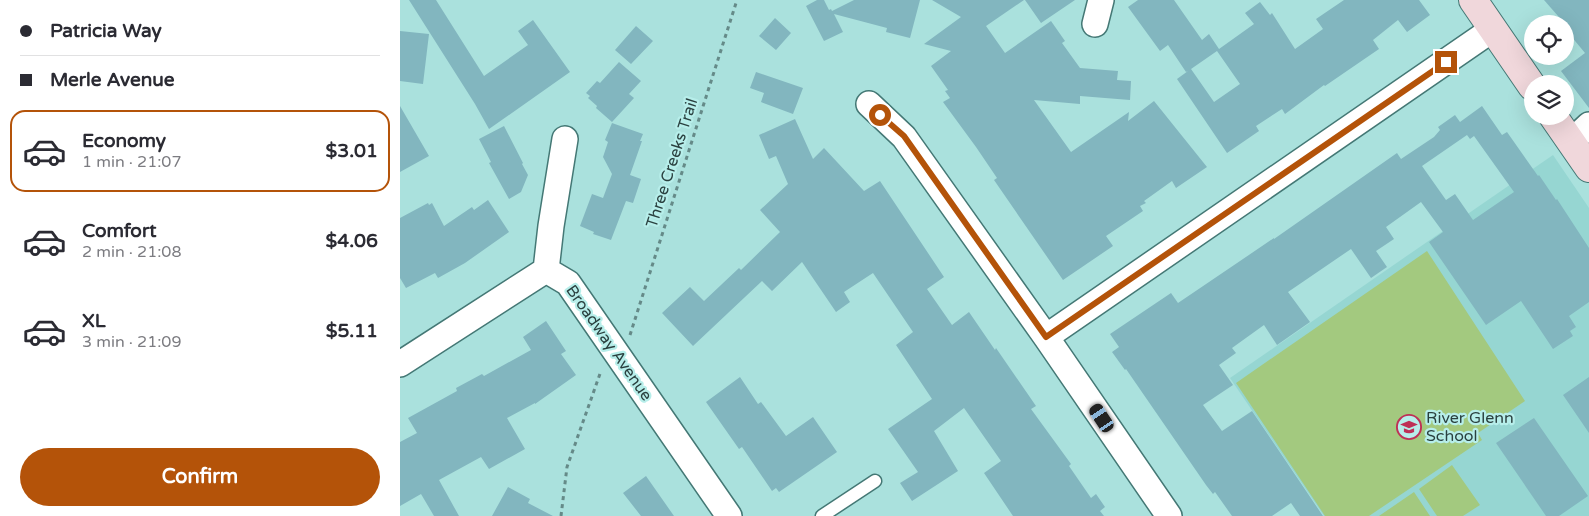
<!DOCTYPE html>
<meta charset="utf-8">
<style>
body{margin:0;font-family:"Varela Round",sans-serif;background:#f7f7f7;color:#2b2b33;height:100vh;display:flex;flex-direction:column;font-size:19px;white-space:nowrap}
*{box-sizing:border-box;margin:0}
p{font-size:16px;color:#7c7c81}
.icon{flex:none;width:28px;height:28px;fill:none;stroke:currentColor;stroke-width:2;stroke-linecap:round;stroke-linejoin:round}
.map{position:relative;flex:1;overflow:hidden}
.side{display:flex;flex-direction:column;background:#fff;width:400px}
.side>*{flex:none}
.top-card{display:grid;align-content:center;height:110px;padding:0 20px;background:#fff}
.fabs{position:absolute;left:1124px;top:15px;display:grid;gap:10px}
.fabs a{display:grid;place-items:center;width:50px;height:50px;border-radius:50%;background:#fff;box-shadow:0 5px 20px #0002;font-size:25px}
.end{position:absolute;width:22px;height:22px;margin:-11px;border:6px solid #b45309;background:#fff;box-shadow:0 0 0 2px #fff}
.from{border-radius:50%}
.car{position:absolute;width:15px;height:30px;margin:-15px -8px;border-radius:6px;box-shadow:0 0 4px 1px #0007;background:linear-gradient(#222 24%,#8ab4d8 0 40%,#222 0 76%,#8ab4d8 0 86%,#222 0)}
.top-card b{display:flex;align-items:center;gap:18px;height:48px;font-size:19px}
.top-card b+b{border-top:1px solid #e1e1e2}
.top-card i{width:12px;height:12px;background:#2b2b33}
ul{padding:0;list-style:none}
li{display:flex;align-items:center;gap:15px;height:82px;margin:0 10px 8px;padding:0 10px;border:2px solid transparent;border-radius:15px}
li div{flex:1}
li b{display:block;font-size:19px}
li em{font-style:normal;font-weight:800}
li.current{border-color:#b45309}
li>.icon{width:45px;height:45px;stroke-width:1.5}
.cta{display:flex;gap:10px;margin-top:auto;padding:10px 20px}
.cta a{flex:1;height:58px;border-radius:30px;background:#b45309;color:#fff;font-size:20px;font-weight:800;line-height:58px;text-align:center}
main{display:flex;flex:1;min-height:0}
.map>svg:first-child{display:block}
</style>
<main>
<section class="side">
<div class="top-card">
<b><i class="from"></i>Patricia Way</b>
<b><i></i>Merle Avenue</b>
</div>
<ul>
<li class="current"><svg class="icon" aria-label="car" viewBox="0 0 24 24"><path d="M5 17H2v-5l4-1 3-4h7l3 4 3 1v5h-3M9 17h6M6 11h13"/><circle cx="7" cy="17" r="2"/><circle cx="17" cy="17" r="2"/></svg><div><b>Economy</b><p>1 min · 21:07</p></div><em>$3.01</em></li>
<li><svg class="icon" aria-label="car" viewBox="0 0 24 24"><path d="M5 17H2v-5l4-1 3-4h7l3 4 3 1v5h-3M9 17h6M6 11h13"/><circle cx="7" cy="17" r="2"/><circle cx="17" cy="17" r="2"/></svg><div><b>Comfort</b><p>2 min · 21:08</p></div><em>$4.06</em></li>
<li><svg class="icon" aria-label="car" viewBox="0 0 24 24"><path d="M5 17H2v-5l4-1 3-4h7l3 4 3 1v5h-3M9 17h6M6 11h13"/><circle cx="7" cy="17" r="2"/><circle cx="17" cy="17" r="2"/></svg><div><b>XL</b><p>3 min · 21:09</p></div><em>$5.11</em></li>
</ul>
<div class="cta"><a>Confirm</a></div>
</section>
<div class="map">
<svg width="1189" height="516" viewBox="0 0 1189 516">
<rect width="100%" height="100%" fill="#aae1dd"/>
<!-- built -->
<path fill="#96d6d2" d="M 1153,155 L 1189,208 L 1189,516 L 924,516 L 830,378 Z"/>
<!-- green -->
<path fill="#a3c97f" d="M 1027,251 L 1125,401 L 1078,433 L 1082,440 L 969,516 L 925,516 L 836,383 Z
M 1052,465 L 1080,505 L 1063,516 L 1037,516 L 1019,489 Z
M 1014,492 L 1030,516 L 979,516 Z"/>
<!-- building -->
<path fill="#82b6bf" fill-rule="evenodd" d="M 9,0 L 36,0 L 84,76 L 128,45 L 118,31 L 133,20 L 170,72 L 89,129 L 75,104 Z
M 417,0 L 424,0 L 429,10 L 431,9 L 432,11 L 454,0 L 520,0 L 510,38 L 486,32 L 487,28 L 434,14 L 443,32 L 424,41 L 406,6 Z
M 532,0 L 624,0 L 586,26 L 605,53 L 651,21 L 665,41 L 662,43 L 680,68 L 718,71 L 717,80 L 731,81 L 730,100 L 680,96 L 680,104 L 634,100 L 671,152 L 729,112 L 728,121 L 754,101 L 807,167 L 776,188 L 772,181 L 744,201 L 746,203 L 740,206 L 743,211 L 706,236 L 713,246 L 663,280 L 594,180 L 597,178 L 576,147 L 543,102 L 550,98 L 545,91 L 548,90 L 531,66 L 551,51 L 524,44 L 561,17 Z
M 625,0 L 675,0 L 641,23 Z
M 738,0 L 774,0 L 802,40 L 809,34 L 819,49 L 854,24 L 845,13 L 860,2 L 870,15 L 872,13 L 895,49 L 923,29 L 916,19 L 944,0 L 1019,0 L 1030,15 L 1007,32 L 998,20 L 973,40 L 979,49 L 925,86 L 924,85 L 885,114 L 882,109 L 856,126 L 859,131 L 827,153 L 777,79 L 788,71 L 786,72 L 768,45 L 760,51 L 728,7 ZM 817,51 L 840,84 L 814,102 L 791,69 Z
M 1144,0 L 1189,0 L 1189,108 L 1161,71 L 1185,53 L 1166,30 L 1168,28 L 1165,24 Z
M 375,18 L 391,33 L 376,50 L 359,36 Z
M 236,26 L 253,41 L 231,64 L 215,50 Z
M 0,31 L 29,34 L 23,84 L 0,81 Z
M 219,62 L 241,81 L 229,94 L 234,98 L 212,122 L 196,108 L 197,106 L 188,98 L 190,96 L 186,93 L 197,81 L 200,83 Z
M 356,72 L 403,88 L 393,114 L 361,102 L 364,93 L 350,88 Z
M 0,106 L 29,156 L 0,172 Z
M 1082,106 L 1102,135 L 1107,132 L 1138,176 L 1139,175 L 1156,200 L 1157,199 L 1189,248 L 1189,302 L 1169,316 L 1176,327 L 1170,331 L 1173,336 L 1153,349 L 1121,301 L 1086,325 L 1029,242 L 1043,232 L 1021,202 L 986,227 L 994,239 L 976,251 L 987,267 L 971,278 L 951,249 L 888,292 L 910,322 L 877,345 L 864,325 L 832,348 L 836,353 L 819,365 L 833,385 L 803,405 L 822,431 L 852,411 L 923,516 L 900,516 L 891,503 L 872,516 L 832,516 L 815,492 L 813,494 L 806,485 L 726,369 L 725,370 L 712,352 L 719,347 L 710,334 L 771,293 L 778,303 L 874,238 L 874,239 L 997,153 L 1001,159 L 1034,137 L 1040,130 L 1038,127 L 1055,115 L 1060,122 ZM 1067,135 L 1070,139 L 1074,136 L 1114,192 L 1073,220 L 1055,194 L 1046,200 L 1022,166 Z
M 395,119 L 413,159 L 424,148 L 464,191 L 480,181 L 544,277 L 527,289 L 552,325 L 569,312 L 595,350 L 596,348 L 636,406 L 631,409 L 671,464 L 669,466 L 691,498 L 696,494 L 705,507 L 700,511 L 704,516 L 613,516 L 584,473 L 601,461 L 564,408 L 534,431 L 558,471 L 512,501 L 500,483 L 518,472 L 488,429 L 532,399 L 496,345 L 513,332 L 473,273 L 444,292 L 450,302 L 436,312 L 402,262 L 372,291 L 362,281 L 293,346 L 262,313 L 290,287 L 304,301 L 339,268 L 341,270 L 380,232 L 360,210 L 388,184 L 376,156 L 369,159 L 359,135 Z
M 212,123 L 243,134 L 240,141 L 242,141 L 230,175 L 241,179 L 233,203 L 226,201 L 211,240 L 193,234 L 194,232 L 180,226 L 192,194 L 203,198 L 212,174 L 203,157 L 208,142 L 205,140 Z
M 104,126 L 123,163 L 122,164 L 128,175 L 121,192 L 109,199 L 89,163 L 91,162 L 79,139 Z
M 88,200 L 109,232 L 65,263 L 38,278 L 35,273 L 6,288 L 0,278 L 0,218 L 28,203 L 29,205 L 32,203 L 44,226 L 72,207 L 74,210 Z
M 146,321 L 166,351 L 161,354 L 176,375 L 135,404 L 135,403 L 107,418 L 125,449 L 89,469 L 81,457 L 39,480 L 59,516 L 34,516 L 21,494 L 0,506 L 0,442 L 17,433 L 8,418 L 57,391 L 56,388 L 82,374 L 84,376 L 131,350 L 123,337 Z
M 340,377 L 358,404 L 361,402 L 386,436 L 413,417 L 437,452 L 379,492 L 376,488 L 372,491 L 342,447 L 339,449 L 306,402 Z
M 1189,377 L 1189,433 L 1163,395 Z
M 1134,418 L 1188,496 L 1159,516 L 1146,516 L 1096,443 Z
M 246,476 L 274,516 L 241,516 L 223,493 Z
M 108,487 L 130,499 L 128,503 L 153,516 L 92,516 Z"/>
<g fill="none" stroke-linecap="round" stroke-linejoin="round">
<defs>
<path id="service" d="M 422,516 L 475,481"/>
<path id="minor" d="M 695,24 L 701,0
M 469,104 L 504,137 L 646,337 L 769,516
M 1171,142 L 1189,125
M 146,270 L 151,226 L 165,139
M 646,337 L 1093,29
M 0,364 L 146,270 L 168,283 L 329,516"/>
<path id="secondary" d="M 1073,0 L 1132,86
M 1153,116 L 1189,168"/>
</defs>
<!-- service casing -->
<use href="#service" stroke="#447875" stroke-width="15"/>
<!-- minor casing -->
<use href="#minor" stroke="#447875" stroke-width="28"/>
<!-- secondary casing -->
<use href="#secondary" stroke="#447875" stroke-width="30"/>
<!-- path -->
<path stroke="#658a88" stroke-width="3" stroke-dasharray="4 4" stroke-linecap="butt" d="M 230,335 L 337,0
M 161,516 L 167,467 L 201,371"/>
<!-- service -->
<use href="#service" stroke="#fff" stroke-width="12"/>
<!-- minor -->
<use href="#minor" stroke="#fff" stroke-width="25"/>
<!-- secondary -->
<use href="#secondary" stroke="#f0d7db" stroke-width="28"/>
</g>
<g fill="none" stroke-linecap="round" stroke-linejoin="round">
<!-- route -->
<path stroke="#b45309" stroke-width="6" d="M 480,115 L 504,136 L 646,337 L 1046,62"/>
</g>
<!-- icons -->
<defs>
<symbol id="school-ring" viewBox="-11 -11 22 22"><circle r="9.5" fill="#b7eeea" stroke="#bf3056" stroke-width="1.5"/><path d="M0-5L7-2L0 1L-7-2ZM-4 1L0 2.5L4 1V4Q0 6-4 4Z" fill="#bf3056"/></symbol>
</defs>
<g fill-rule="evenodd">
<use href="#school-ring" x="995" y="413" width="28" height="28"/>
</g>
<g text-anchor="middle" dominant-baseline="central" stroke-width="4.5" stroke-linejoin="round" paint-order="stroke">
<!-- street labels -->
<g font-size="16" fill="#2a403f" stroke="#b7eeea">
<text transform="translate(272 163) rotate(-72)">Three Creeks Trail</text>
<text transform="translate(209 343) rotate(55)">Broadway Avenue</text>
</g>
<!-- poi labels -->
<g font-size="16" fill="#2a403f" stroke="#b7eeea" text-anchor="start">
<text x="1026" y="418">River Glenn<tspan x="1026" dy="18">School</tspan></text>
</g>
</g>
</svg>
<div class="fabs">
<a><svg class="icon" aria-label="locate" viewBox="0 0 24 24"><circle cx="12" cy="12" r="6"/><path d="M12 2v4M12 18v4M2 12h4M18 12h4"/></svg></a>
<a><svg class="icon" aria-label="layers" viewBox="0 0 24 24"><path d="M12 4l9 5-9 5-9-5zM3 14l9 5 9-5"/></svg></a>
</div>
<i class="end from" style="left:480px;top:115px"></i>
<i class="end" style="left:1046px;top:62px"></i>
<i class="car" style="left:702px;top:418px;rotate:326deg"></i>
</div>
</main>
